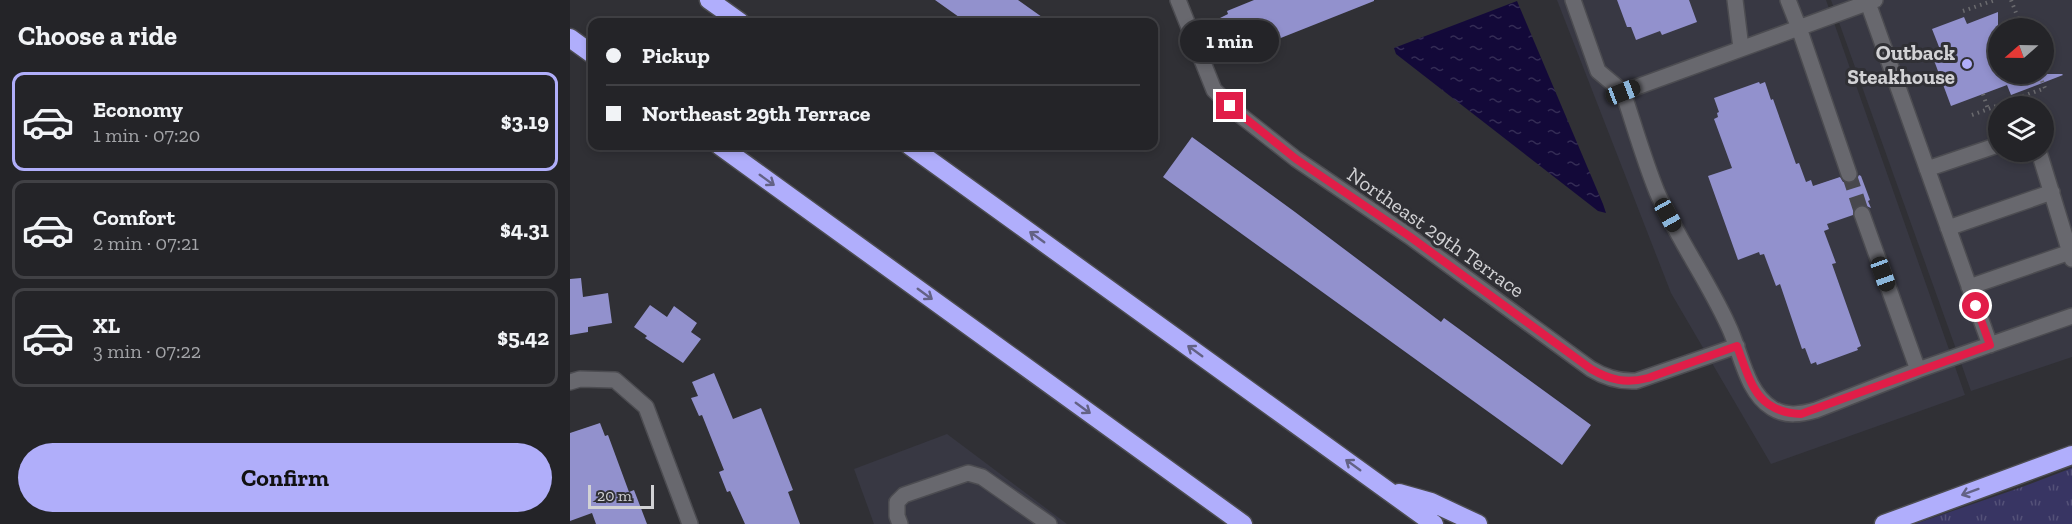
<!DOCTYPE html>
<meta charset="utf-8">
<style>
body{margin:0;font-family:"Zilla Slab",serif;background:#2c2c30;color:#f1f3f6;height:100vh;display:flex;flex-direction:column;font-size:22px;white-space:nowrap}
*{box-sizing:border-box;margin:0}
p{font-size:20px;color:#a3a4a8}
.icon{flex:none;width:33px;height:33px;fill:none;stroke:currentColor;stroke-width:2;stroke-linecap:round;stroke-linejoin:round}
.map{position:relative;flex:1;overflow:hidden}
.side{display:flex;flex-direction:column;background:#242428;width:570px}
.side>*{flex:none}
.hud{position:absolute;left:18px;top:18px;width:570px;height:132px;border-radius:12px;box-shadow:0 3px 9px #0003,0 0 0 2px #414145;display:grid;align-content:center;height:132px;padding:0 18px;background:#242428}
.needle{width:39px;rotate:250deg}
.controls{position:absolute;left:1418px;top:18px;display:grid;gap:12px}
.controls a{display:grid;place-items:center;width:66px;height:66px;border-radius:50%;background:#242428;box-shadow:0 3px 9px #0003,0 0 0 2px #414145;font-size:30px}
.scale{position:absolute;left:18px;bottom:15px;width:66px;box-sizing:border-box;padding-left:6px;border:3px solid #d2d2d5;border-top:0;font-size:16px;line-height:21px;white-space:nowrap;color:#d2d2d5;-webkit-text-stroke:4px #303035;paint-order:stroke}
.end{position:absolute;width:27px;height:27px;margin:-14px;border:8px solid #e11d48;background:#fff;box-shadow:0 0 0 3px #fff}
.from{border-radius:50%}
.bubble{position:absolute;height:42px;border-radius:21px;background:#242428;box-shadow:0 3px 9px #0003,0 0 0 2px #414145;font-size:20px;font-weight:700;line-height:42px;text-align:center}
.car{position:absolute;width:18px;height:36px;margin:-18px -9px;border-radius:8px;box-shadow:0 0 4px 2px #0007;background:linear-gradient(#222 24%,#8ab4d8 0 40%,#222 0 76%,#8ab4d8 0 86%,#222 0)}
.hud b{display:flex;align-items:center;gap:21px;height:57px;font-size:22px}
.hud b+b{border-top:2px solid #414145}
.hud i{width:15px;height:15px;background:#f1f3f6}
ul{padding:0;list-style:none}
li{display:flex;align-items:center;gap:18px;height:99px;margin:0 12px 9px;padding:0 6px;border:3px solid #414145;border-radius:12px}
li div{flex:1}
li b{display:block;font-size:22px}
li em{font-style:normal;font-weight:700}
li.on{border-color:#b0aefa}
li>.icon{width:54px;height:54px;stroke-width:1.5}
h2{padding:0 18px;font-size:27px;line-height:72px}
.cta{display:flex;gap:12px;margin-top:auto;padding:12px 18px}
.cta a{flex:1;height:69px;border-radius:36px;background:#b0aefa;color:#111;font-size:24px;font-weight:700;line-height:69px;text-align:center}
main{display:flex;flex:1;min-height:0}
.map>svg:first-child{display:block}
</style>
<main>
<section class="side">
<h2>Choose a ride</h2>
<ul>
<li class="on"><svg class="icon" aria-label="car" viewBox="0 0 24 24"><path d="M5 17H2v-5l4-1 3-4h7l3 4 3 1v5h-3M9 17h6M6 11h13"/><circle cx="7" cy="17" r="2"/><circle cx="17" cy="17" r="2"/></svg><div><b>Economy</b><p>1 min · 07:20</p></div><em>$3.19</em></li>
<li><svg class="icon" aria-label="car" viewBox="0 0 24 24"><path d="M5 17H2v-5l4-1 3-4h7l3 4 3 1v5h-3M9 17h6M6 11h13"/><circle cx="7" cy="17" r="2"/><circle cx="17" cy="17" r="2"/></svg><div><b>Comfort</b><p>2 min · 07:21</p></div><em>$4.31</em></li>
<li><svg class="icon" aria-label="car" viewBox="0 0 24 24"><path d="M5 17H2v-5l4-1 3-4h7l3 4 3 1v5h-3M9 17h6M6 11h13"/><circle cx="7" cy="17" r="2"/><circle cx="17" cy="17" r="2"/></svg><div><b>XL</b><p>3 min · 07:22</p></div><em>$5.42</em></li>
</ul>
<div class="cta"><a>Confirm</a></div>
</section>
<div class="map">
<svg width="1502" height="524" viewBox="0 0 1502 524">
<defs>
<pattern id="grass-tufts" width="24" height="20" patternUnits="userSpaceOnUse" patternTransform="scale(1.5)"><rect width="24" height="20" fill="#383563"/><path d="M3 7l-1-3M5 7V3M7 7l1-3M15 17l-1-3M17 17v-4M19 17l1-3" fill="none" stroke="#545178"/></pattern>
<pattern id="water-ripples" width="26" height="14" patternUnits="userSpaceOnUse" patternTransform="scale(1.5)"><rect width="26" height="14" fill="#130939"/><path d="M2 4q2-2 4 0t4 0M15 11q2-2 4 0t4 0" fill="none" stroke="#342c55"/></pattern>
</defs>
<rect width="100%" height="100%" fill="#303035"/>
<!-- built -->
<path fill="#383843" fill-rule="evenodd" d="M 987,0 L 1256,0 L 1395,395 L 1201,464 L 1101,293 Z
M 1261,0 L 1502,0 L 1502,357 L 1401,391 ZM 1428,28 L 1473,28 L 1473,74 L 1428,74 ZM 1428,106 L 1473,106 L 1473,152 L 1428,152 Z
M 377,434 L 497,524 L 304,524 L 284,469 Z"/>
<!-- grass -->
<path fill="url(#grass-tufts)" d="M 1502,468 L 1502,524 L 1345,524 L 1452,487 Z"/>
<!-- water -->
<path fill="url(#water-ripples)" d="M 947,1 L 1033,204 L 1036,213 L 1028,211 L 826,54 L 824,48 Z"/>
<!-- building -->
<path fill="#9291cd" d="M 365,0 L 448,0 L 479,22 L 396,22 Z
M 684,0 L 804,0 L 804,1 L 663,57 L 648,19 L 658,14 L 657,11 Z
M 1047,0 L 1119,0 L 1127,22 L 1092,35 L 1090,31 L 1066,40 L 1061,27 L 1057,27 Z
M 1428,12 L 1428,74 L 1492,74 L 1493,75 L 1441,95 L 1437,85 L 1381,106 L 1362,55 L 1371,52 L 1362,29 L 1394,17 L 1397,24 Z
M 1189,82 L 1190,84 L 1195,82 L 1201,100 L 1203,99 L 1226,164 L 1229,163 L 1236,182 L 1241,180 L 1243,186 L 1270,177 L 1273,182 L 1282,183 L 1286,181 L 1289,175 L 1291,176 L 1300,200 L 1298,201 L 1301,208 L 1294,205 L 1288,205 L 1284,208 L 1283,215 L 1257,224 L 1259,229 L 1254,231 L 1266,263 L 1262,264 L 1291,346 L 1287,348 L 1288,350 L 1247,365 L 1246,362 L 1241,364 L 1235,348 L 1232,349 L 1210,284 L 1206,286 L 1194,254 L 1190,255 L 1189,252 L 1168,260 L 1138,176 L 1162,168 L 1144,119 L 1148,117 L 1147,113 L 1149,112 L 1144,98 Z
M 622,137 L 725,212 L 871,322 L 874,318 L 1021,425 L 992,465 L 593,177 Z
M 11,278 L 13,297 L 38,293 L 42,323 L 18,327 L 18,332 L 0,335 L 0,279 Z
M 80,305 L 97,317 L 104,306 L 127,323 L 121,332 L 131,339 L 113,363 L 75,338 L 77,336 L 64,327 Z
M 144,373 L 163,419 L 191,408 L 223,490 L 218,492 L 230,524 L 175,524 L 160,491 L 157,492 L 149,472 L 154,470 L 132,415 L 129,416 L 121,398 L 128,396 L 122,382 Z
M 30,423 L 35,436 L 38,435 L 59,492 L 64,490 L 77,524 L 26,524 L 22,513 L 0,521 L 0,433 Z"/>
<g fill="none" stroke-linecap="round" stroke-linejoin="round">
<!-- minor-tunnel -->
<path stroke="#48484d" stroke-width="15" stroke-dasharray="15 8" stroke-linecap="butt" d="M 1279,174 L 1292,214"/>
<defs>
<path id="minor" d="M 608,0 L 644,90 L 670,115 L 726,159 L 839,236 L 1021,369 C 1036,378 1049,382 1066,381 L 1167,346
M 1003,0 L 1028,71 L 1053,92
M 1165,0 L 1171,48
M 1218,0 L 1229,28 L 1279,174
M 1305,0 L 1053,92 C 1064,125 1074,160 1087,192 C 1107,238 1137,279 1158,325 C 1171,351 1175,391 1202,408 C 1216,417 1232,414 1246,410 L 1348,370 L 1502,316
M 1298,3 L 1420,345
M 1469,152 L 1502,259
M 1357,169 L 1428,145
M 1292,214 L 1348,370
M 1378,228 L 1482,192
M 1399,287 L 1500,252
M 0,382 L 10,379 L 45,380 L 76,407 L 120,524
M 330,524 L 327,516 L 327,502 L 334,495 L 398,473 L 412,477 L 479,524"/>
<path id="highway" d="M 139,0 L 170,22
M 0,38 L 22,54
M 150,146 L 673,524
M 340,146 L 864,524
M 829,493 L 861,502 L 908,524
M 1314,524 L 1502,455"/>
</defs>
<!-- minor casing -->
<use href="#minor" stroke="#4c4c51" stroke-width="18"/>
<!-- highway casing -->
<use href="#highway" stroke="#4c4c51" stroke-width="21"/>
<!-- path -->
<path stroke="#6a6a6e" stroke-width="4" stroke-dasharray="1.5 4.5" stroke-linecap="butt" d="M 1441,0 L 1452,28
M 1393,11 L 1425,0
M 1413,94 L 1418,109
M 1402,115 L 1475,88 L 1469,74"/>
<!-- minor -->
<use href="#minor" stroke="#68686e" stroke-width="15"/>
<!-- highway -->
<use href="#highway" stroke="#b0aefc" stroke-width="18"/>
</g>
<!-- one-way arrows -->
<defs><path id="oneway-shaft" d="M-6 0H5M1.5-3L5.5 0L1.5 3" fill="none" stroke-width="1.6" stroke-linecap="round" stroke-linejoin="round" transform="scale(1.5)"/></defs>
<g stroke="#636285">
<use href="#oneway-shaft" transform="translate(197 180) rotate(36)"/>
<use href="#oneway-shaft" transform="translate(467 237) rotate(-144)"/>
<use href="#oneway-shaft" transform="translate(355 294) rotate(36)"/>
<use href="#oneway-shaft" transform="translate(625 351) rotate(-144)"/>
<use href="#oneway-shaft" transform="translate(513 408) rotate(36)"/>
<use href="#oneway-shaft" transform="translate(783 465) rotate(-144)"/>
<use href="#oneway-shaft" transform="translate(1400 492) rotate(160)"/>
</g>
<g fill="none" stroke-linecap="round" stroke-linejoin="round">
<!-- route -->
<path stroke="#e11d48" stroke-width="8" d="M 660,106 L 726,159 L 839,236 L 1021,369 C 1040,380 1056,384 1078,378 L 1167,346 C 1181,383 1186,412 1231,414 L 1420,345 L 1406,306"/>
</g>
<!-- markers -->
<circle fill="#b0aefa" stroke="#303035" stroke-width="2" cx="1397" cy="64" r="6"/>
<g text-anchor="middle" dominant-baseline="central" stroke-width="6" stroke-linejoin="round" paint-order="stroke">
<!-- poi labels -->
<g font-size="21" font-weight="bold" fill="#d2d2d5" stroke="#303035" text-anchor="end">
<text x="1385" y="52">Outback<tspan x="1385" dy="24">Steakhouse</tspan></text>
</g>
<!-- street labels -->
<g font-size="21" fill="#d2d2d5" stroke="#303035">
<text transform="translate(866 232) rotate(35)">Northeast 29th Terrace</text>
</g>
</g>
</svg>
<div class="controls">
<a><svg class="needle" viewBox="-14 -14 28 28"><path d="M0-13l5 13h-10z" fill="#e53935"/><path d="M0 13l5-13h-10z" fill="#a3a4a8"/></svg></a>
<a><svg class="icon" aria-label="layers" viewBox="0 0 24 24"><path d="M12 4l9 5-9 5-9-5zM3 14l9 5 9-5"/></svg></a>
</div>
<div class="scale">20 m</div>
<i class="end from" style="left:1406px;top:306px"></i>
<i class="end" style="left:660px;top:106px"></i>
<div class="bubble" style="left:610px;top:20px;width:99px">1 min</div>
<i class="car" style="left:1053px;top:92px;rotate:69deg"></i>
<i class="car" style="left:1098px;top:215px;rotate:151deg"></i>
<i class="car" style="left:1313px;top:274px;rotate:160deg"></i>
<div class="hud">
<b><i class="from"></i>Pickup</b>
<b><i></i>Northeast 29th Terrace</b>
</div>
</div>
</main>
